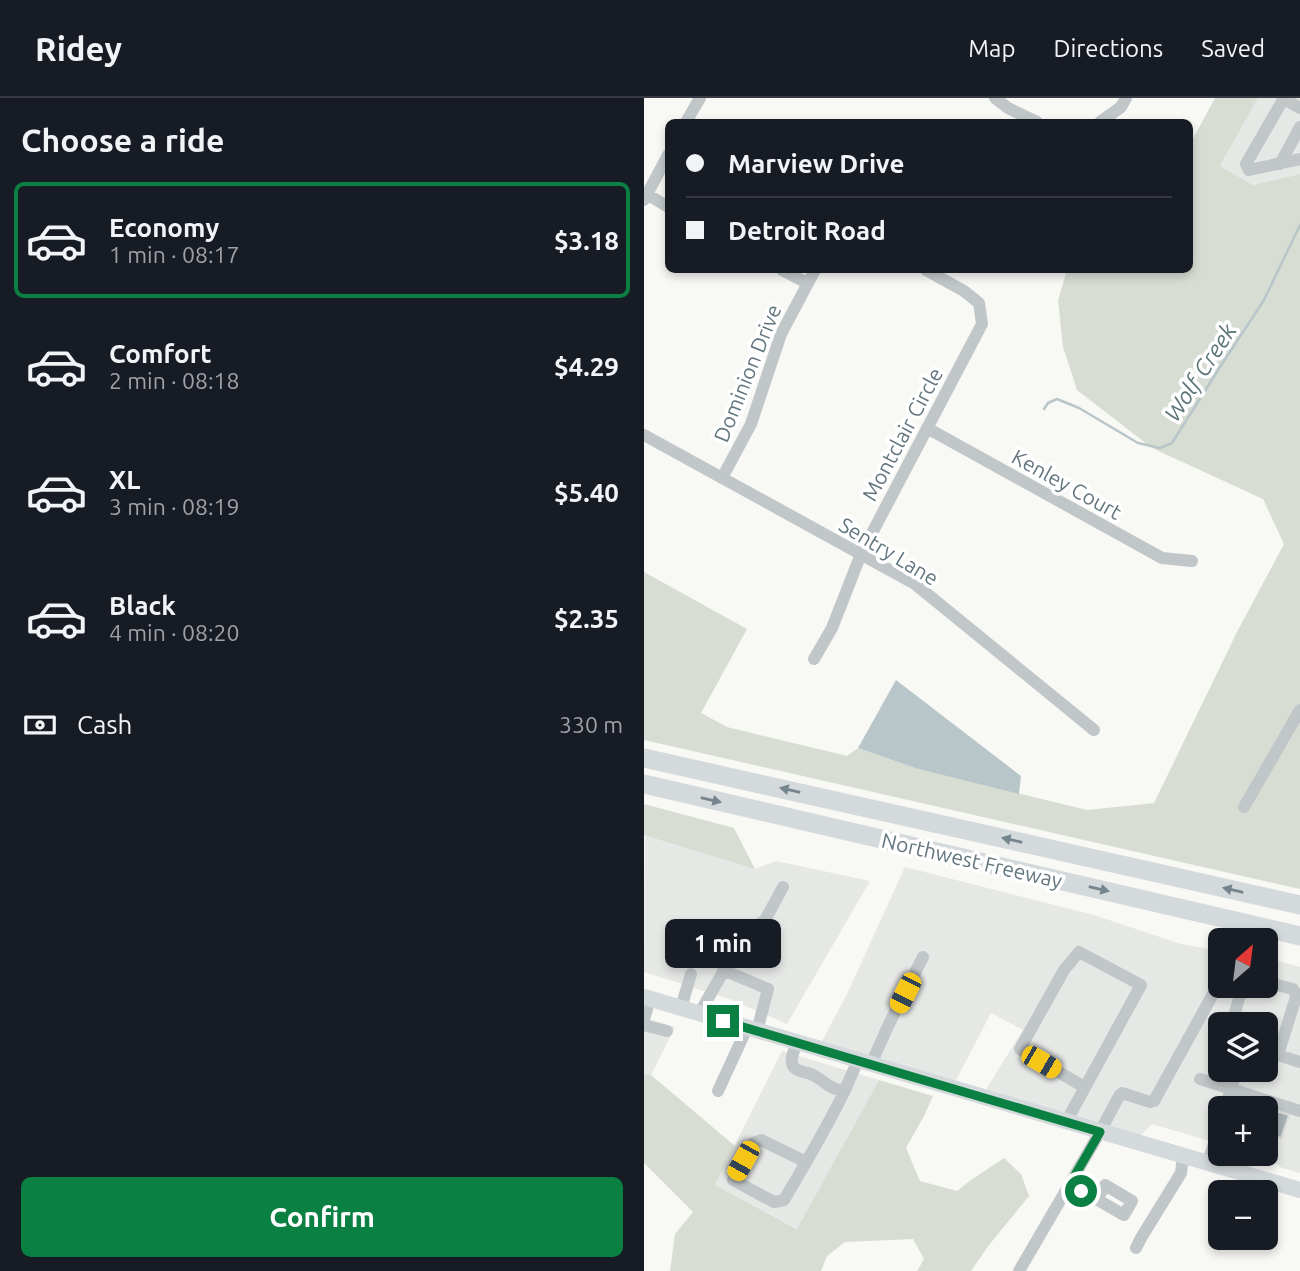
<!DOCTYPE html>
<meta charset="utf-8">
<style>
body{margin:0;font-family:Ubuntu,sans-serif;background:#20242c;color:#f1f3f6;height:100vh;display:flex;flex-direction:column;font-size:26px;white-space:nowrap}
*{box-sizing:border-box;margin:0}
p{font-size:23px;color:#9ea1a6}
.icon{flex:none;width:38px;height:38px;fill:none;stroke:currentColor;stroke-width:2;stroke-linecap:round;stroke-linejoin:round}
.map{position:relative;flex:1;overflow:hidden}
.side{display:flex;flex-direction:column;background:#171b24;width:644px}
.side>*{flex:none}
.banner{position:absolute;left:21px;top:21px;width:528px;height:154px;border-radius:10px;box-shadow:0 4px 10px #0003;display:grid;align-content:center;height:154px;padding:0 21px;background:#171b24}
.needle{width:46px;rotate:28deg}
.controls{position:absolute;left:564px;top:830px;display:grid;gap:14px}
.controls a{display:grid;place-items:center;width:70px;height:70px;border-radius:10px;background:#171b24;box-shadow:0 4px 10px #0003;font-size:35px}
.end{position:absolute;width:32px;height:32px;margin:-16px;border:9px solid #0b8043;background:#fff;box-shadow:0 0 0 4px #fff}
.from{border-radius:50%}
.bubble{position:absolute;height:49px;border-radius:10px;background:#171b24;box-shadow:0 4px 10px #0003;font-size:23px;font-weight:600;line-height:49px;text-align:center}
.car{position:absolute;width:21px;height:42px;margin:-21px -10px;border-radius:9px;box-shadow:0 0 5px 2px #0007;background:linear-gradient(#f5c518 24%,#345 0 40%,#f5c518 0 76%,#345 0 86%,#f5c518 0)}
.banner b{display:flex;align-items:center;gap:24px;height:66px;font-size:26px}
.banner b+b{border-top:2px solid #363941}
.banner i{width:18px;height:18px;background:#f1f3f6}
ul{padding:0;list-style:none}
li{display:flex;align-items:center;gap:21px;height:116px;margin:0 14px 10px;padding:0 7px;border:4px solid transparent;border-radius:10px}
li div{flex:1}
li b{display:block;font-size:26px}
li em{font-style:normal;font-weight:600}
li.on{border-color:#0b8043}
li>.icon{width:63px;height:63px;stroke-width:1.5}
h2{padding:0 21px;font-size:32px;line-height:84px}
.pay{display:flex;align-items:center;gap:18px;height:77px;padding:0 21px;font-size:26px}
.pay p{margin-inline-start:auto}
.primary-button{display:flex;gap:14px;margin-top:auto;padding:14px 21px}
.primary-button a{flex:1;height:80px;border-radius:10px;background:#0b8043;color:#fff;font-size:28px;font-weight:600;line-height:80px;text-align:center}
header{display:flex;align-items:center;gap:42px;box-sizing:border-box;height:98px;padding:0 35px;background:#171b24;border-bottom:2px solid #363941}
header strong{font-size:33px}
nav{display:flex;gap:38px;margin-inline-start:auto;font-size:24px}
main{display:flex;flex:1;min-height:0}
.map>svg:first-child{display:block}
</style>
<header>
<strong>Ridey</strong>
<nav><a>Map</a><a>Directions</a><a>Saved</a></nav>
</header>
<main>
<section class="side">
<h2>Choose a ride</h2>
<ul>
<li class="on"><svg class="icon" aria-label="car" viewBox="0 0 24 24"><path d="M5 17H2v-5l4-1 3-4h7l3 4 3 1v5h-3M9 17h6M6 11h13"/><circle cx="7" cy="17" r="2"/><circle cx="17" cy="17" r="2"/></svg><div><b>Economy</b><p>1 min · 08:17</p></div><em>$3.18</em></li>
<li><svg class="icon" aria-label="car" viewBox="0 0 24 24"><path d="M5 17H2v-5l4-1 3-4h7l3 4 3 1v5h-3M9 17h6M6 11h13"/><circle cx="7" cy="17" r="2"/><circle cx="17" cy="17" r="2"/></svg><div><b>Comfort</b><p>2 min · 08:18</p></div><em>$4.29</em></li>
<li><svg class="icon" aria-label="car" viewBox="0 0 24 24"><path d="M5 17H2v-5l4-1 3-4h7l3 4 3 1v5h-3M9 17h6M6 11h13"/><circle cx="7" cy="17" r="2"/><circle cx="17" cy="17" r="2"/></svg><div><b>XL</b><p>3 min · 08:19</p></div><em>$5.40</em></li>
<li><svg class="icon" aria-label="car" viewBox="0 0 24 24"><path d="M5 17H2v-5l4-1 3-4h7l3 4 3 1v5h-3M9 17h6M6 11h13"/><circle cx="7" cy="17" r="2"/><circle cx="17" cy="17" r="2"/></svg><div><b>Black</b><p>4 min · 08:20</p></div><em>$2.35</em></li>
</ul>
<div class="pay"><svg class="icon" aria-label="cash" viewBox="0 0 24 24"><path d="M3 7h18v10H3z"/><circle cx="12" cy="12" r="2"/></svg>Cash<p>330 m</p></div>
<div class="primary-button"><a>Confirm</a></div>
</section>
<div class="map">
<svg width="656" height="1173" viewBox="0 0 656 1173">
<rect width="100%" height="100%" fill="#f8f8f5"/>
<!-- built -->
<path fill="#e6e8e6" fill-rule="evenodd" d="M 614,0 L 656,0 L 656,76 L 609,87 L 576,68 Z
M 1,736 L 111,771 L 132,763 L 226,783 L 143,926 L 88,902 L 0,874 Z
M 261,769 L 450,817 L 537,846 L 576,853 L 576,887 L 621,887 L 621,859 L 656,869 L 656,1075 L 638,1070 L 629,1063 L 607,1055 L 621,1055 L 621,1010 L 576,1010 L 576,1046 L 508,1026 L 496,1038 L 341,993 L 379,932 L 347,915 L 310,986 L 177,945 L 203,896 ZM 576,926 L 621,926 L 621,971 L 576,971 Z
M 0,920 L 31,929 L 7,977 L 0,977 Z
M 138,953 L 235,982 L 154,1131 L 71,1087 Z"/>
<!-- green -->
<path fill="#d8ddd4" d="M 571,0 L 614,0 L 576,68 L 609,87 L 656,76 L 656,791 L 0,642 L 0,474 L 103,531 L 57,615 L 83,629 L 203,658 L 214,650 L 274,671 L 443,712 L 510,705 L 593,534 L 640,446 L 619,401 L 508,350 L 433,292 L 419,249 L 414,202 L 423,172 L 546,172 L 546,46 Z
M 0,706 L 90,730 L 111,771 L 0,737 Z
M 0,977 L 7,977 L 91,1048 L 71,1087 L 153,1131 L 235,982 L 289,998 L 281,1016 L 262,1050 L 276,1083 L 313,1093 L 327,1082 L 360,1060 L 377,1076 L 385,1098 L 345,1147 L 327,1173 L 273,1173 L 280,1161 L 269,1141 L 201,1144 L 183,1158 L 177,1173 L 26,1173 L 31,1136 L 49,1114 L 0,1065 Z"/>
<!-- water -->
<path fill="#b8c6c9" d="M 252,582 L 377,678 L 375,696 L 274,671 L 214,650 Z"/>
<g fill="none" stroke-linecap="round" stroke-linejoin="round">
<!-- stream -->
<path stroke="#b8c6c9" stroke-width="2.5" d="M 400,311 L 404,305 L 413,301 L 435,310 L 494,345 L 516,350 L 528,345 L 576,269 L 620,202 L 656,127"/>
</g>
<!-- building -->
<path fill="#a8b2b6" stroke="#dad9d8" stroke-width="2" d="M 621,1010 L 645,1017 L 637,1040 L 621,1035 Z"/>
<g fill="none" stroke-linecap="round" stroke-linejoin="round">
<!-- minor -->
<path stroke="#c1c6c9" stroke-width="12" d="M 351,0 L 364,10 L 393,24
M 640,0 L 602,66 L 605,72 L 656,61
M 640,1 L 656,10
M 42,24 L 56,0
M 456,24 L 477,9 L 482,0
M 636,66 L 656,29
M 3,96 L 24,109
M 0,102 L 24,57
M 138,172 L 163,185
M 283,330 L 518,460 L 548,463
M 0,337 L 271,486 L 450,632
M 78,380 L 107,326 L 137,236 L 171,172
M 170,561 L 188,530 L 217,456 L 338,226 L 335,205 L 320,193 L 282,172
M 600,709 L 656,612
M 79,872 L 124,891 L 113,933
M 621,884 L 649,891 L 651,894 L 652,899 L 634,957
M 37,910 L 47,876
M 55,916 L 101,836 L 121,822 L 139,789
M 0,921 L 6,901
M 588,926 L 595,900 L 603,887
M 0,927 L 23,933
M 153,945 C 151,951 145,961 149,968 C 152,973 159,974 164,975 C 178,979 186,994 201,992 L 214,962
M 621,953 L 656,964
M 227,966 L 245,926 L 279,859
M 556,981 L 656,1013
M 74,993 L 103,930
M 581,1010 L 593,971
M 422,1024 L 497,887 L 435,854 L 420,872 L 376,951 L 440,989
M 162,1064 L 117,1042 L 109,1045 L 89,1082 L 130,1104 L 140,1102 C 161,1066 183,1030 201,992
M 564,1065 L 576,1026
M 426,1086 L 480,1117 L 488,1103 L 461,1087 L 453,1102
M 492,1150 L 497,1140 L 537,1075 L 539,1058
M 375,1173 L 456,1034 L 475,998 L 478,995 L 506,1004 L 510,1003 L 569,896"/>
<!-- major -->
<path stroke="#d4d9dc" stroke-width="16" d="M 0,899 L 656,1092"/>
<!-- highway -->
<path stroke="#d4d9dc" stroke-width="19" d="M 0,660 L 656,807
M 0,686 L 656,838"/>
</g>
<!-- one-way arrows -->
<defs><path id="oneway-solid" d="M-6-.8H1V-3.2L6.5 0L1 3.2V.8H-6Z" transform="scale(1.75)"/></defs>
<g fill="#74858e">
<use href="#oneway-solid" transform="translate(146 692) rotate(-167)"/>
<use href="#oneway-solid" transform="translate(67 702) rotate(13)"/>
<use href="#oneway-solid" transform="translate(368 742) rotate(-167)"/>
<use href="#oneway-solid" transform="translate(455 791) rotate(13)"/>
<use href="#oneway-solid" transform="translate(589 792) rotate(-167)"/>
</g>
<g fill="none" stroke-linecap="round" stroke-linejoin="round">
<!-- route -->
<path stroke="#0b8043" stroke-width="9" d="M 79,923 L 456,1034 L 426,1086 L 437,1093"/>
</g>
<g text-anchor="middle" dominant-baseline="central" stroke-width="7" stroke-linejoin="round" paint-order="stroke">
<!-- street labels -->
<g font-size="21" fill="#637680" stroke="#fff">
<text transform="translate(103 275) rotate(-68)">Dominion Drive</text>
<text transform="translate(258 336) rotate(-62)">Montclair Circle</text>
<text transform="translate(423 386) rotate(29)">Kenley Court</text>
<text transform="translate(245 453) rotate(31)">Sentry Lane</text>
<text transform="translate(328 762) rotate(13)">Northwest Freeway</text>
</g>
<!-- water labels -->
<g font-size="23" font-style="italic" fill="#5e767a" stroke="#fff">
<text transform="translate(556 274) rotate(-57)">Wolf Creek</text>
</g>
</g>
</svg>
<div class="controls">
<a><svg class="needle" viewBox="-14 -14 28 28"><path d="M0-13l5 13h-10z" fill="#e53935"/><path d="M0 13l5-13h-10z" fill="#9ea1a6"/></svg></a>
<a><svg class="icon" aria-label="layers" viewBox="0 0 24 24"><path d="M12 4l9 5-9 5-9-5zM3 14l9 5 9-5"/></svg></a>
<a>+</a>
<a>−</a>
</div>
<i class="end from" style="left:437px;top:1093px"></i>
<i class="end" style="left:79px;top:923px"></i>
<div class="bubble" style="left:21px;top:821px;width:116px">1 min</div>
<i class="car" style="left:261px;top:895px;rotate:207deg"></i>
<i class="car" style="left:397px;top:964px;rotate:120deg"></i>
<i class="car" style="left:99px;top:1063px;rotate:209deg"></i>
<div class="banner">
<b><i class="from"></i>Marview Drive</b>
<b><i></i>Detroit Road</b>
</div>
</div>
</main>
